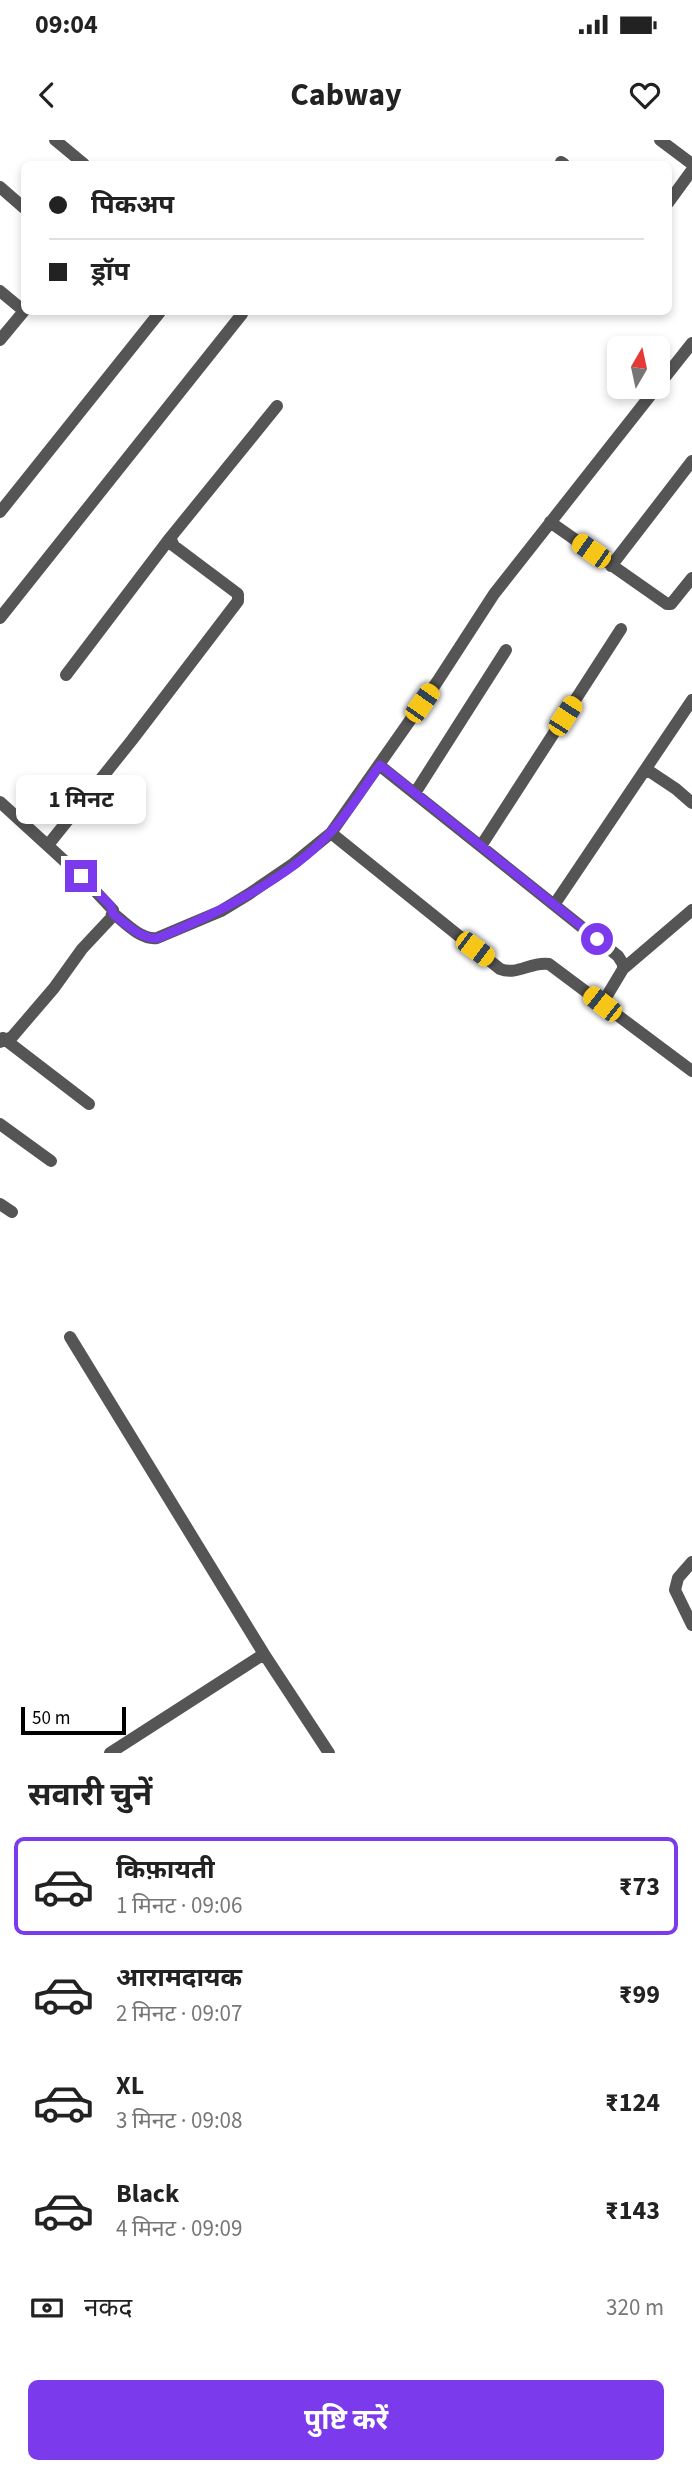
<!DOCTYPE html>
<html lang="hi">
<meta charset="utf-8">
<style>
body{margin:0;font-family:"Source Sans 3","Noto Sans Devanagari",sans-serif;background:#f6f6f6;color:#222;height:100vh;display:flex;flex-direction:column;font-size:26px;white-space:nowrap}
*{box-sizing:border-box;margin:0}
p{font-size:23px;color:#767676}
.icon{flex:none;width:38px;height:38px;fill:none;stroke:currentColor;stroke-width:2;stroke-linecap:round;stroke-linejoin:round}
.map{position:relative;height:1613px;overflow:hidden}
.sheet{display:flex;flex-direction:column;background:#fff;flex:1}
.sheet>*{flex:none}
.top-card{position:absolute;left:21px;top:21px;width:651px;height:154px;border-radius:10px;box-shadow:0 4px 10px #0003;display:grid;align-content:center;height:154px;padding:0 28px;background:#fff}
.needle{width:46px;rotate:9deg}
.controls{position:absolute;left:607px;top:196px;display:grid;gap:14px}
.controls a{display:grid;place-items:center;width:63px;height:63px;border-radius:10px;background:#fff;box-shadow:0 4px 10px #0003;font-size:35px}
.scale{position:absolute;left:21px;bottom:18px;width:105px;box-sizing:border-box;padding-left:7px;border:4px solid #000;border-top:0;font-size:19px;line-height:24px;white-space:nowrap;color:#000;-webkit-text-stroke:5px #fff;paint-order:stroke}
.end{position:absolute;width:32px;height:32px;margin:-16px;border:9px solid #7c3aed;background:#fff;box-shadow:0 0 0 4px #fff}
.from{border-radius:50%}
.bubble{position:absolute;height:49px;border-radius:10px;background:#fff;box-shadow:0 4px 10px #0003;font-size:23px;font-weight:700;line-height:49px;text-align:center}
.car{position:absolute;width:21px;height:42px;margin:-21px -10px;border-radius:9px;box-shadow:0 0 5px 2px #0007;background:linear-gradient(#f5c518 24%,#345 0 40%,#f5c518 0 76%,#345 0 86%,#f5c518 0)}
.top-card b{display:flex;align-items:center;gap:24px;height:66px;font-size:26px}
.top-card b+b{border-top:2px solid #e0e0e0}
.top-card i{width:18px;height:18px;background:#222}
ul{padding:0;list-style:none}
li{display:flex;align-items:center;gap:21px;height:98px;margin:0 14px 10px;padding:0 14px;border:4px solid transparent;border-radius:10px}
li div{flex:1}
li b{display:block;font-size:26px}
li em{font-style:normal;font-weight:700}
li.active{border-color:#7c3aed}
li>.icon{width:63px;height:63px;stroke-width:1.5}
h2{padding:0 28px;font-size:32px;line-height:84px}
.pay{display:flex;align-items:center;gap:18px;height:77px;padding:0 28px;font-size:26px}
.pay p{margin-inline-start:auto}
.cta{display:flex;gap:14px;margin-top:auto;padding:14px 28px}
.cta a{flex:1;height:80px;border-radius:10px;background:#7c3aed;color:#fff;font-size:28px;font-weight:700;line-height:80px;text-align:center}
.status{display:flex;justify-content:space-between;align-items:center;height:49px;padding:0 35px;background:#fff;direction:ltr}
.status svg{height:19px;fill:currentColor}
header{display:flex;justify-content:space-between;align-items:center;height:91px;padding:0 28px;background:#fff;font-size:32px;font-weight:700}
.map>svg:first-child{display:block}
</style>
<div class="status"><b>09:04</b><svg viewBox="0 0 49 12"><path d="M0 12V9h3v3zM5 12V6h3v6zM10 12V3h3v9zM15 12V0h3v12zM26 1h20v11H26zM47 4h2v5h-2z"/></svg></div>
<header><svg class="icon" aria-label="back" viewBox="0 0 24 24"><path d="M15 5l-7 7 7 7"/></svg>Cabway<svg class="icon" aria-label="heart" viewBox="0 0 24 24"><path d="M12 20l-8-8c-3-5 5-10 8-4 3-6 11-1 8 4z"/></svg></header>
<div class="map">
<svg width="692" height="1613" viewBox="0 0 692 1613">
<rect width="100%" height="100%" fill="#fff"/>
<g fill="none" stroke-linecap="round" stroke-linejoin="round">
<!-- street -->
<path stroke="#555" stroke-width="12" d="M 55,0 L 84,24
M 660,0 L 692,24
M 561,22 L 564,24
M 0,47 L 24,68
M 668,63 L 692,30
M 0,151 L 24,171
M 0,200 L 24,171
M 658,246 L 692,203
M 0,372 L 160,172
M 550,382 L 667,464 L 671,464 L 692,438
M 611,426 L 692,321
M 0,478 L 242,174
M 66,535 L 170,398
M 379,625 L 618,816 L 623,824 L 623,829 L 602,864
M 646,629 L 676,649 L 692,663
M 415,653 L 506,510
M 0,662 L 81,736 L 113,770 L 111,778 L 82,809 L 54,848 L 12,897 L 0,902
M 331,693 L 500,829 C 517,836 531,821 549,824 L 692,931
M 48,705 L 132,600 L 238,461 L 238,454 L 174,406 L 170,398 L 277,266
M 481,706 L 621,489
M 554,765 L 692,560
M 113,773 C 125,783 141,800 157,798 L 221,771 L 249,754 L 293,724 L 331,693 L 437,542 L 494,454 L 657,247
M 623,829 L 692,770
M 3,898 L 89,964
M 0,984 L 51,1021
M 0,1064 L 12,1072
M 70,1197 L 264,1514 L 329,1613
M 692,1422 L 678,1438 L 675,1450 L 692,1485
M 110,1613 L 264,1514"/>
</g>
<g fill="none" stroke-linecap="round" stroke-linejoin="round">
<!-- route -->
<path stroke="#7c3aed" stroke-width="9" d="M 81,736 L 111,766 L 113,774 C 125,783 141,800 158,798 C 212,776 288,739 328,695 C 348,675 363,648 380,625 L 597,799"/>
</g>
</svg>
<div class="controls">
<a><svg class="needle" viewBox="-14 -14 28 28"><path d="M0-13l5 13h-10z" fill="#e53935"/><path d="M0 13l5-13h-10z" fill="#767676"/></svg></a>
</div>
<div class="scale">50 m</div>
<i class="end from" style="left:597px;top:799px"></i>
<i class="end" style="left:81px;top:736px"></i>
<div class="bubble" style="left:16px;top:635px;width:130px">1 मिनट</div>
<i class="car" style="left:591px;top:411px;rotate:305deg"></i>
<i class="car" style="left:422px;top:563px;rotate:35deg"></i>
<i class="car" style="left:565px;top:576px;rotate:33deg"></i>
<i class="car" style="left:475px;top:809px;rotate:127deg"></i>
<i class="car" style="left:602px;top:864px;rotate:308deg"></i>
<div class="top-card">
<b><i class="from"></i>पिकअप</b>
<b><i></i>ड्रॉप</b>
</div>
</div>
<section class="sheet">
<h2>सवारी चुनें</h2>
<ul>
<li class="active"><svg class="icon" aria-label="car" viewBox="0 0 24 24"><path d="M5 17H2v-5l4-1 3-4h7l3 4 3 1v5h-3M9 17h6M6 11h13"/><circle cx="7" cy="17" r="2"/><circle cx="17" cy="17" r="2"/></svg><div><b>किफ़ायती</b><p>1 मिनट · 09:06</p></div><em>₹73</em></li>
<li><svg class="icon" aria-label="car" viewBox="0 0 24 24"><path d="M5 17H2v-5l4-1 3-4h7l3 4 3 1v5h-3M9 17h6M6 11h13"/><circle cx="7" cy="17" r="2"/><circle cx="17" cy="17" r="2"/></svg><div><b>आरामदायक</b><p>2 मिनट · 09:07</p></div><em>₹99</em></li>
<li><svg class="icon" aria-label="car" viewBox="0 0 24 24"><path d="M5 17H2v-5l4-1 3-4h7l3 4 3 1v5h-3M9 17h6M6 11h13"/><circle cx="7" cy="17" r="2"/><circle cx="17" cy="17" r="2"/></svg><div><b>XL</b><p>3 मिनट · 09:08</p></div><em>₹124</em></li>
<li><svg class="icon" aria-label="car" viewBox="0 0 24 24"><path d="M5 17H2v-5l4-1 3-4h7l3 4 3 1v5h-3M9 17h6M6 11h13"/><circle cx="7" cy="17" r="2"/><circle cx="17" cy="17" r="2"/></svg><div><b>Black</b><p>4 मिनट · 09:09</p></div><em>₹143</em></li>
</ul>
<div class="pay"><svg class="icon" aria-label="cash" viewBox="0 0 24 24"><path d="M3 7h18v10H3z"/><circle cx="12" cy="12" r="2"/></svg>नकद<p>320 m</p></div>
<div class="cta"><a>पुष्टि करें</a></div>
</section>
